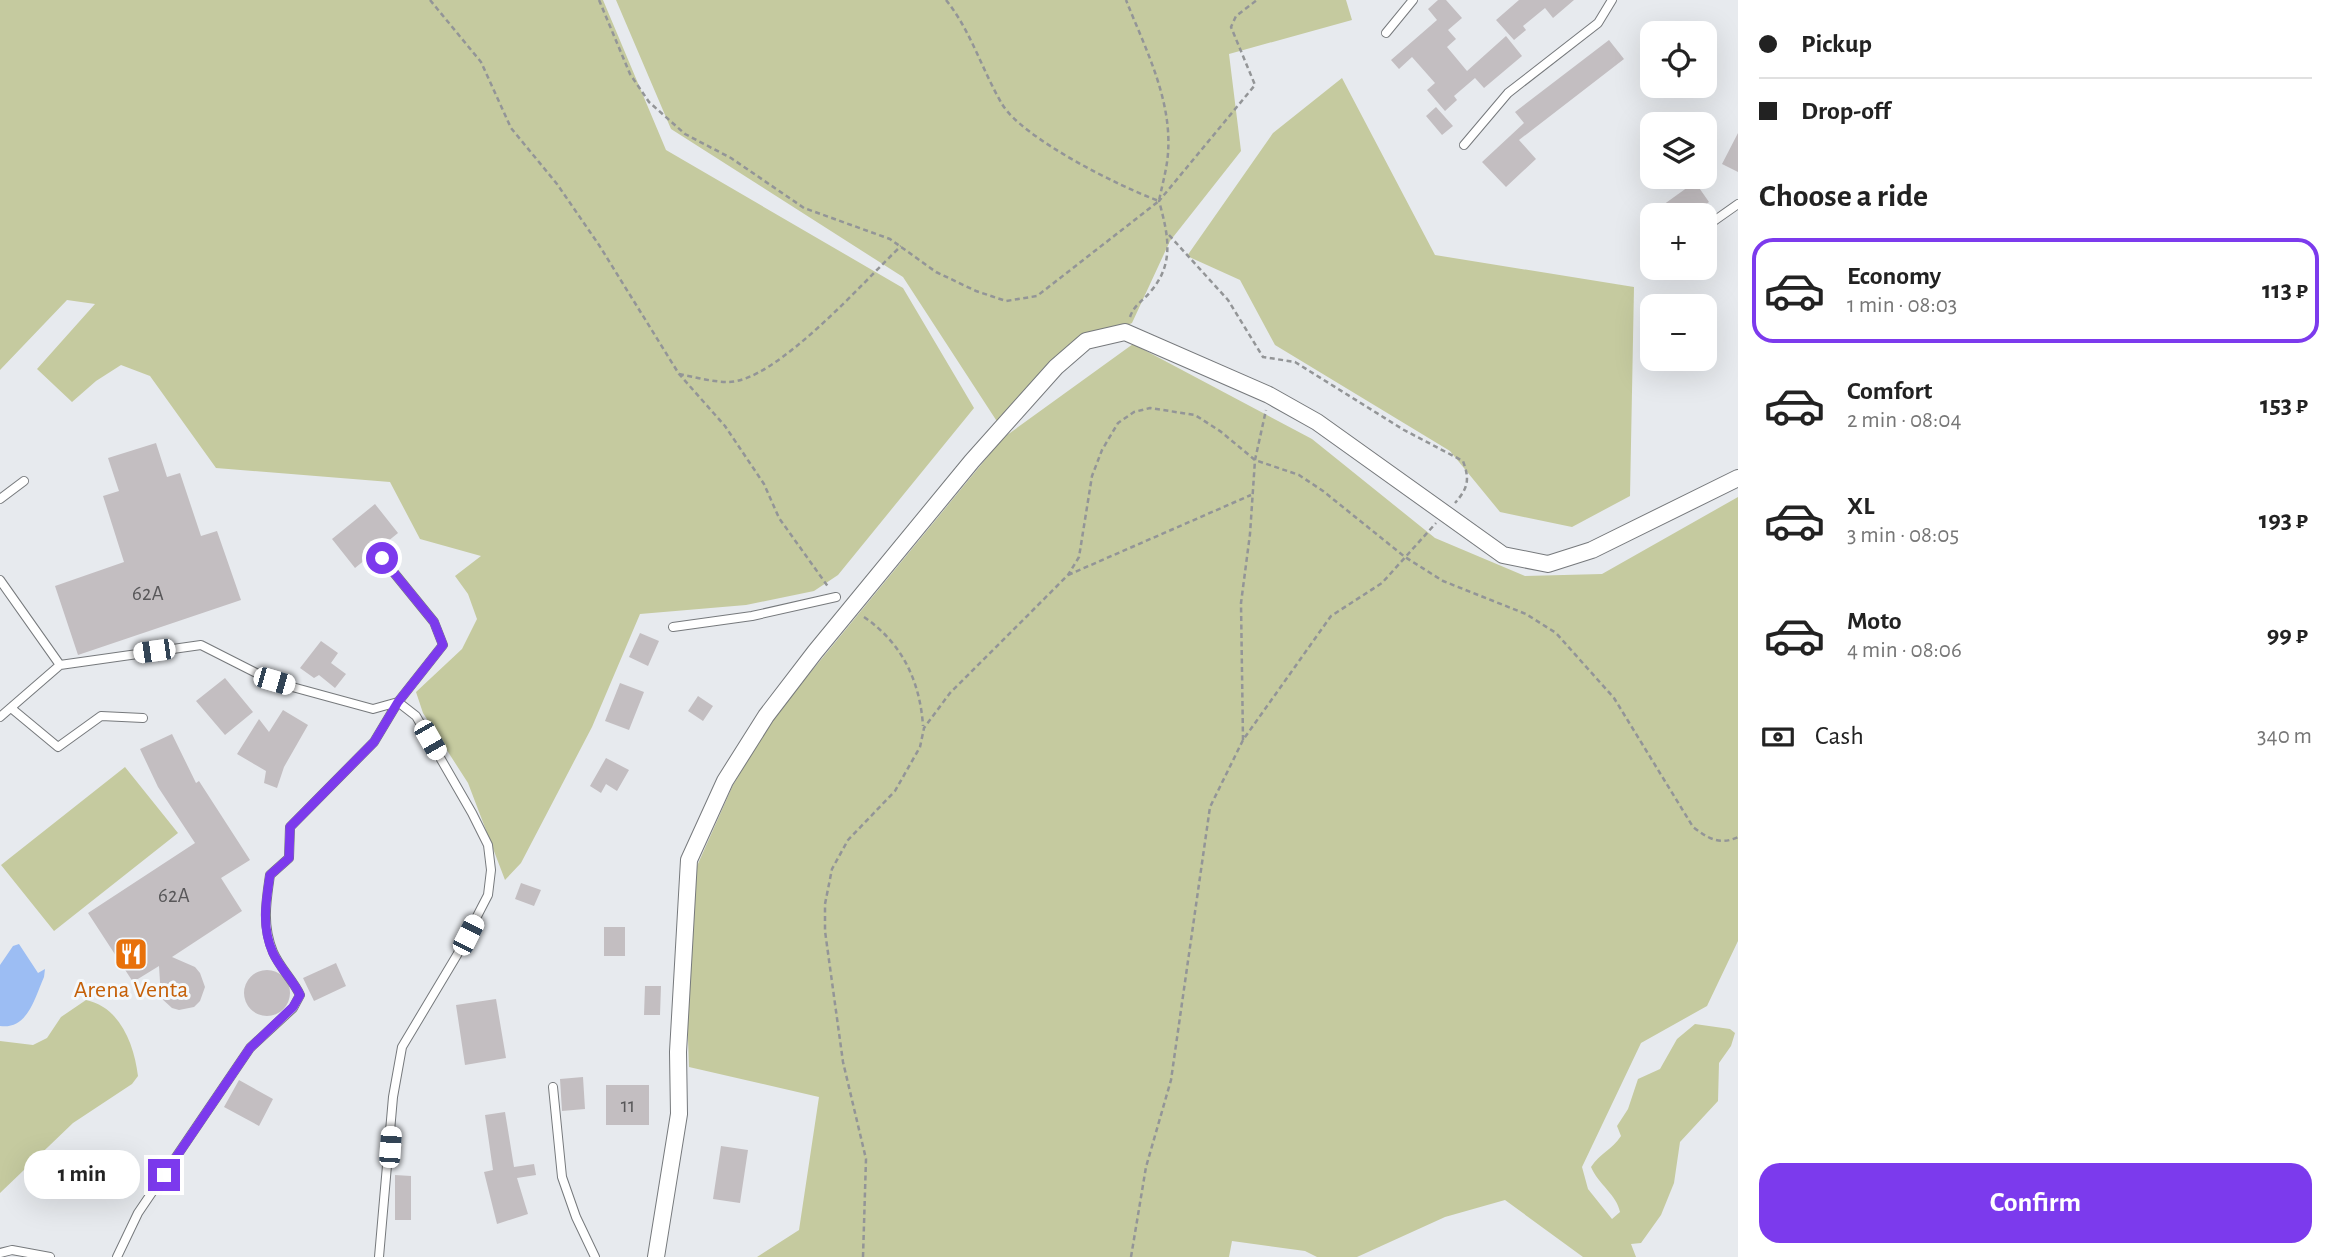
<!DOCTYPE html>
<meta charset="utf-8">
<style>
body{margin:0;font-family:"Alegreya Sans",sans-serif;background:#f2f2f2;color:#222;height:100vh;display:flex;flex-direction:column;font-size:26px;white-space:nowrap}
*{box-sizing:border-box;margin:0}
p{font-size:23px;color:#767676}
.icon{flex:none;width:38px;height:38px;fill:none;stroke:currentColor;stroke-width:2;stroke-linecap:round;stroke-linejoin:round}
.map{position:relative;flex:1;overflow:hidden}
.panel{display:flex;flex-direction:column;background:#fff;width:595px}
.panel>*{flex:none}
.top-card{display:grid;align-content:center;height:154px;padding:0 21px;background:#fff}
.fabs{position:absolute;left:1640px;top:21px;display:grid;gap:14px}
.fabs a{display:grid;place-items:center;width:77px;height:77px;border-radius:14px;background:#fff;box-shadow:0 7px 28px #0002;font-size:35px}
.end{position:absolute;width:32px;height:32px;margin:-16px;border:9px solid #7c3aed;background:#fff;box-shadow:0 0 0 4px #fff}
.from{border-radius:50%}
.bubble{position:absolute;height:49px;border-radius:21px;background:#fff;box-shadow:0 7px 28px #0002;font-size:23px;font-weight:700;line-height:49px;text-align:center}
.car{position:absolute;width:21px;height:42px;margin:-21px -10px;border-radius:9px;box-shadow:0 0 5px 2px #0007;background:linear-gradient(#fff 24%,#345 0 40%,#fff 0 76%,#345 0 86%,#fff 0)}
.top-card b{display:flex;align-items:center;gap:24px;height:66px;font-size:26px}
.top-card b+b{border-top:2px solid #e0e0e0}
.top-card i{width:18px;height:18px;background:#222}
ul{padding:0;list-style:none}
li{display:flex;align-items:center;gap:21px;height:105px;margin:0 14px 10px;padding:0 7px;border:4px solid transparent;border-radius:21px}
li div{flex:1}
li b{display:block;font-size:26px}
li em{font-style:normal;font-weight:700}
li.selected{border-color:#7c3aed}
li>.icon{width:63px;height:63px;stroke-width:1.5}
h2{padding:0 21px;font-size:32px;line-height:84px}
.pay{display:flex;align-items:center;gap:18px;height:77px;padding:0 21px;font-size:26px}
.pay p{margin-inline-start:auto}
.primary-button{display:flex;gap:14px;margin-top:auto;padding:14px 21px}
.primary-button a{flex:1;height:80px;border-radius:21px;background:#7c3aed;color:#fff;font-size:28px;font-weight:700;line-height:80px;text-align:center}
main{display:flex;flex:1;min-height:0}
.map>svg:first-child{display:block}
</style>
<main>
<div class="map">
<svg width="1738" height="1257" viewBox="0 0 1738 1257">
<rect width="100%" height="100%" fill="#e7eaee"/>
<!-- green -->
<path fill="#c5ca9f" d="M 0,0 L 603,0 L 666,150 L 903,288 L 974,408 L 838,575 L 814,591 L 746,605 L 640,614 L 592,727 L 521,863 L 505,880 L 468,783 L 423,713 L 416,692 L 462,649 L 477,619 L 468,594 L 455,576 L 481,556 L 420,539 L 390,482 L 216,468 L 150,376 L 121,365 L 96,381 L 72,402 L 37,369 L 95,304 L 67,300 L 0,370 Z
M 616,0 L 1346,0 L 1352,20 L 1229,54 L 1241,151 L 1170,241 L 1132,323 L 1080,345 L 998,423 L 903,277 L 671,129 Z
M 1342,78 L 1435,255 L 1634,287 L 1630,496 L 1572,527 L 1500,512 L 1450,451 L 1275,345 L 1240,280 L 1187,256 L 1273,133 Z
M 1133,344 L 1312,439 L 1435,538 L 1525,576 L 1602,574 L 1738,497 L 1738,941 L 1707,1006 L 1641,1043 L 1582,1167 L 1588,1189 L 1612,1219 L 1620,1212 C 1617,1195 1598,1184 1591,1167 C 1600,1153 1612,1150 1621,1136 L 1617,1126 L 1628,1109 L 1638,1079 L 1660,1069 L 1677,1039 L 1695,1024 L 1730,1029 L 1735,1033 L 1731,1046 L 1719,1063 L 1718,1101 L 1680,1142 L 1674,1183 L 1661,1215 L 1641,1243 L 1631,1244 L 1636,1257 L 1583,1257 L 1505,1200 L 1445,1217 L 1357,1257 L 1317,1257 L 1305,1251 L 1232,1241 L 1229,1257 L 757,1257 L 799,1230 L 819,1097 L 689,1067 L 686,984 L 697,866 L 733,785 L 773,718 L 1003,438 Z
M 125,767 L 178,833 L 54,931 L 1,865 Z
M 86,1000 C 120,1007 134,1044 138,1076 L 132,1084 L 73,1123 L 0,1193 L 0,1041 L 33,1045 L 47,1038 L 61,1017 Z"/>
<!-- water -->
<path fill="#9cbdf3" d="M 19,944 L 38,973 L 45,969 L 44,977 C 35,997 28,1030 0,1026 L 0,965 L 13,946 Z"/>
<!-- building -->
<path fill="#c3bec1" d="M 1438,0 L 1446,0 L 1462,18 L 1448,30 L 1456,39 L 1447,47 L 1467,71 L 1506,36 L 1522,56 L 1484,88 L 1475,78 L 1454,96 L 1457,100 L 1445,111 L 1427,90 L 1435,83 L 1412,57 L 1399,69 L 1391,60 L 1437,20 L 1428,9 Z
M 1519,0 L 1574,0 L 1553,18 L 1545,8 L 1523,26 L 1526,30 L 1514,40 L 1496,20 Z
M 1609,40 L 1624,59 L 1519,140 L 1536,159 L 1506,187 L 1482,162 L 1524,123 L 1515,112 Z
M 1436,107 L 1453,126 L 1442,135 L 1426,116 Z
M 1738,133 L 1738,172 L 1722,164 Z
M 1695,182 L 1709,202 L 1691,215 L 1649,215 Z
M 156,443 L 167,477 L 180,473 L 201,536 L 217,531 L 241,600 L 78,655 L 55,586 L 124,562 L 103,496 L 119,491 L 108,458 Z
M 375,504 L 398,533 L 355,568 L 332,539 Z
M 640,633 L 659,641 L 648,666 L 629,657 Z
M 321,641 L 338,653 L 331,663 L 346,674 L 335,688 L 319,675 L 314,678 L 300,668 Z
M 225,678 L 253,712 L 225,735 L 196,701 Z
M 620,683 L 644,692 L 629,730 L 605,721 Z
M 698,696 L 713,706 L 703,721 L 688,711 Z
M 283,710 L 308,725 L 284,767 L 277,788 L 264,783 L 266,771 L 237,754 L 259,719 L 269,732 Z
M 172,734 L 196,783 L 199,781 L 250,860 L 221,878 L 242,911 L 172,957 L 195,967 L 200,973 L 205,987 L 200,1001 L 194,1007 L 179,1010 L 172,1008 L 161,998 L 159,966 L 133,982 L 88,913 L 195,843 L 158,787 L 140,749 Z
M 606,758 L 629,770 L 617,791 L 606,784 L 601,793 L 590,786 Z
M 521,883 L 541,890 L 534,906 L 515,899 Z
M 604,927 L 625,927 L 625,956 L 604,956 Z
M 336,963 L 346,986 L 314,1001 L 303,978 Z
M244 993a23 23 0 1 1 46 0a23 23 0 1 1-46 0Z
M 645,986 L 661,986 L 660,1015 L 644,1015 Z
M 496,999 L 506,1058 L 465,1065 L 456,1005 Z
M 583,1077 L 585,1109 L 562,1111 L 560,1079 Z
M 239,1080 L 273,1099 L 259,1126 L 224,1107 Z
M 606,1085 L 649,1085 L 649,1125 L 606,1125 Z
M 505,1112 L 514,1167 L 534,1164 L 536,1175 L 517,1178 L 528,1214 L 497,1224 L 484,1172 L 493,1170 L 485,1115 Z
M 721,1146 L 748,1150 L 740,1203 L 713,1199 Z
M 395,1175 L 411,1176 L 411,1220 L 395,1220 Z"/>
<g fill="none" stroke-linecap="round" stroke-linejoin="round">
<defs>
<path id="lane" d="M 1386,33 L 1413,0
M 1464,145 L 1508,93 L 1598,23 L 1612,0
M 1704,228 L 1738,204
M 0,499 L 24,481
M 0,580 L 60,665
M 673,627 L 752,616 L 836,597
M 11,708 L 58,747 L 101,716 L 143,718
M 0,717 L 60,665 L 201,645 L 274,682 L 373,709 L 398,702 L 416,716 L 472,813 L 488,845 L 491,870 L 488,895 L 457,955 L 402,1047 L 393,1097 L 379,1257
M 553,1087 L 562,1177 L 576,1217 L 595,1257
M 0,1253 L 12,1250 L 50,1257
M 117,1257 L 138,1213 L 250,1048 L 293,1008 L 300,995 C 293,980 280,968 273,952 C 262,926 266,902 270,875 L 289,858 L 290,827 L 374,742 L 398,702 L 443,645 L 434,622 L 382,558"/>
<path id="street" d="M 656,1257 L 679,1114 L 678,1052 L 689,860 L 725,781 L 766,716 L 815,652 L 972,461 L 1056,367 L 1086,341 L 1125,332 L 1269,395 L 1317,422 L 1503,555 L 1548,564 L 1592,550 L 1738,478"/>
</defs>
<!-- lane casing -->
<use href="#lane" stroke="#76797c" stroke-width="10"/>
<!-- street casing -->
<use href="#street" stroke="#76797c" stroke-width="18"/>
<!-- path -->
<path stroke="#939597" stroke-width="2.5" stroke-dasharray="5 3.5" stroke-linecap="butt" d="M 430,0 L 481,62 L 511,128 L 557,184 L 599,245 L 679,374 L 725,426 L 764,484 L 779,518 L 829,588
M 599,0 L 630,74 L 649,102 L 685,134 L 731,158 L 804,208 L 890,239 L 936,272 L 976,291 L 1006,301 L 1037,296 L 1159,201 C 1162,185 1167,169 1168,153 C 1172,99 1145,48 1126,0
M 946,0 C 971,31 982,70 1002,104 C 1022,138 1120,187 1159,201
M 1169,235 L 1228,300 L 1263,357 L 1295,362 L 1404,430 L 1463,461 C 1470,480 1468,488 1455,503
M 1130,317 C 1134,305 1143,301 1151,291 C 1175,263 1168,234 1159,201 L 1255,85 L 1231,27 L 1236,16 L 1257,0
M 679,374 C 695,377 712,382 728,382 C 776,382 865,280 901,246
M 1068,575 L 1251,495
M 864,617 C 902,643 920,681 923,726
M 1243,740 L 1241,603 L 1250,534 L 1255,460 L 1266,410
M 863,1257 L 866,1159 L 843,1062 L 825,931 L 825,904 L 832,869 L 848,840 L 895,791 L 920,747 L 924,728 L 950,693 L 1068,575 L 1079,557 L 1092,476 L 1102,450 L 1118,423 L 1134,412 L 1150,408 L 1195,415 L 1220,431 L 1255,460 L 1299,475 L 1323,491 L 1405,557 L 1443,581 L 1526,614 L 1556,633 L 1614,698 L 1693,827 C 1708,838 1719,846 1738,837
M 1131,1257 L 1146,1167 L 1171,1080 L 1210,807 L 1243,740 L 1331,616 L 1382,583 L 1436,523"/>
<!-- lane -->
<use href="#lane" stroke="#fff" stroke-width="8"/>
<!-- street -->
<use href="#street" stroke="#fff" stroke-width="16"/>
</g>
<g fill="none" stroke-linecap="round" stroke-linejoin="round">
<!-- route -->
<path stroke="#7c3aed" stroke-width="9" d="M 164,1175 L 250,1048 L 293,1007 L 300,995 C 293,980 280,968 273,953 C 261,926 266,902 270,875 L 289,858 L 290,827 L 374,742 L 398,702 L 443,645 L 434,622 L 382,558"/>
</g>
<!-- icons -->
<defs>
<symbol id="restaurant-square" viewBox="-11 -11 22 22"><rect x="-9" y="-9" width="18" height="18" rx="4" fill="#e8710a" stroke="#f4f8fb"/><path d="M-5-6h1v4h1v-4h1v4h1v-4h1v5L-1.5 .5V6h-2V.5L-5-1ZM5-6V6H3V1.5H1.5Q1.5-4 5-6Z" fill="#fff"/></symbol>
</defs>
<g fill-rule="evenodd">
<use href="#restaurant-square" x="112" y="935" width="38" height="38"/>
</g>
<g text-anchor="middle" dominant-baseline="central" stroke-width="6" stroke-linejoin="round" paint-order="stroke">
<!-- number labels -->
<g font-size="21" fill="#585759">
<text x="148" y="593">62А</text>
<text x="174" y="895">62А</text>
<text x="628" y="1105">11</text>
</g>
<!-- food labels -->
<g font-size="24" fill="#c56008" stroke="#f4f8fb">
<text x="131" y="990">Arena Venta</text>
</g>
</g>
</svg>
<div class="fabs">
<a><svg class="icon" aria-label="locate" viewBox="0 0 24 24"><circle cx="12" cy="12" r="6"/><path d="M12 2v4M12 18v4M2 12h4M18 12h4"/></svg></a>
<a><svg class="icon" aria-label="layers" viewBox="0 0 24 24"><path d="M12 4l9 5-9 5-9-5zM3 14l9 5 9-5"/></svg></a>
<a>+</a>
<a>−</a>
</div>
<i class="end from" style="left:382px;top:558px"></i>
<i class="end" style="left:164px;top:1175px"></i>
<div class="bubble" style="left:24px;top:1150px;width:116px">1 min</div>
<i class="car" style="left:154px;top:651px;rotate:262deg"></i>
<i class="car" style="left:274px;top:681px;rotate:106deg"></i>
<i class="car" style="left:430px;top:740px;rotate:150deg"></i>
<i class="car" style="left:468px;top:935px;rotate:27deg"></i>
<i class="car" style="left:390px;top:1147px;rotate:4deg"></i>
</div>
<section class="panel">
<div class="top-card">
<b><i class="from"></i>Pickup</b>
<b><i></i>Drop-off</b>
</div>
<h2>Choose a ride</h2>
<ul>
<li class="selected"><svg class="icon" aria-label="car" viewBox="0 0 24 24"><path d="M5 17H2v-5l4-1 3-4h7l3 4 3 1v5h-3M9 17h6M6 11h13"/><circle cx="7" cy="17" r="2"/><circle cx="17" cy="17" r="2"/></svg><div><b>Economy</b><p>1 min · 08:03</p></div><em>113 ₽</em></li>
<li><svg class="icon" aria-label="car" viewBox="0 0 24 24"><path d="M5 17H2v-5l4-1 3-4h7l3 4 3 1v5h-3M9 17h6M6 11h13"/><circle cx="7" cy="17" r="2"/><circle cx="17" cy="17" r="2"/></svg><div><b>Comfort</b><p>2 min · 08:04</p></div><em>153 ₽</em></li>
<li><svg class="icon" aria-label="car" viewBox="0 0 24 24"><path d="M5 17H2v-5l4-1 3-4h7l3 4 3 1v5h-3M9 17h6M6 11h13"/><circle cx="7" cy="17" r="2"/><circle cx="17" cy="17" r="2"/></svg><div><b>XL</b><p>3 min · 08:05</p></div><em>193 ₽</em></li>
<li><svg class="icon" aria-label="car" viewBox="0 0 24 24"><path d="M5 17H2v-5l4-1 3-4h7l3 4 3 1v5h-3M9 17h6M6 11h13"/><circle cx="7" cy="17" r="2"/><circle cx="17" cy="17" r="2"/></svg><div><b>Moto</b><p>4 min · 08:06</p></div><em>99 ₽</em></li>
</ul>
<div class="pay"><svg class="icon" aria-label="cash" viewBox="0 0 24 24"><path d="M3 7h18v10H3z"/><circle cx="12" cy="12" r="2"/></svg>Cash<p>340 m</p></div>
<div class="primary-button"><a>Confirm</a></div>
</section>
</main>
